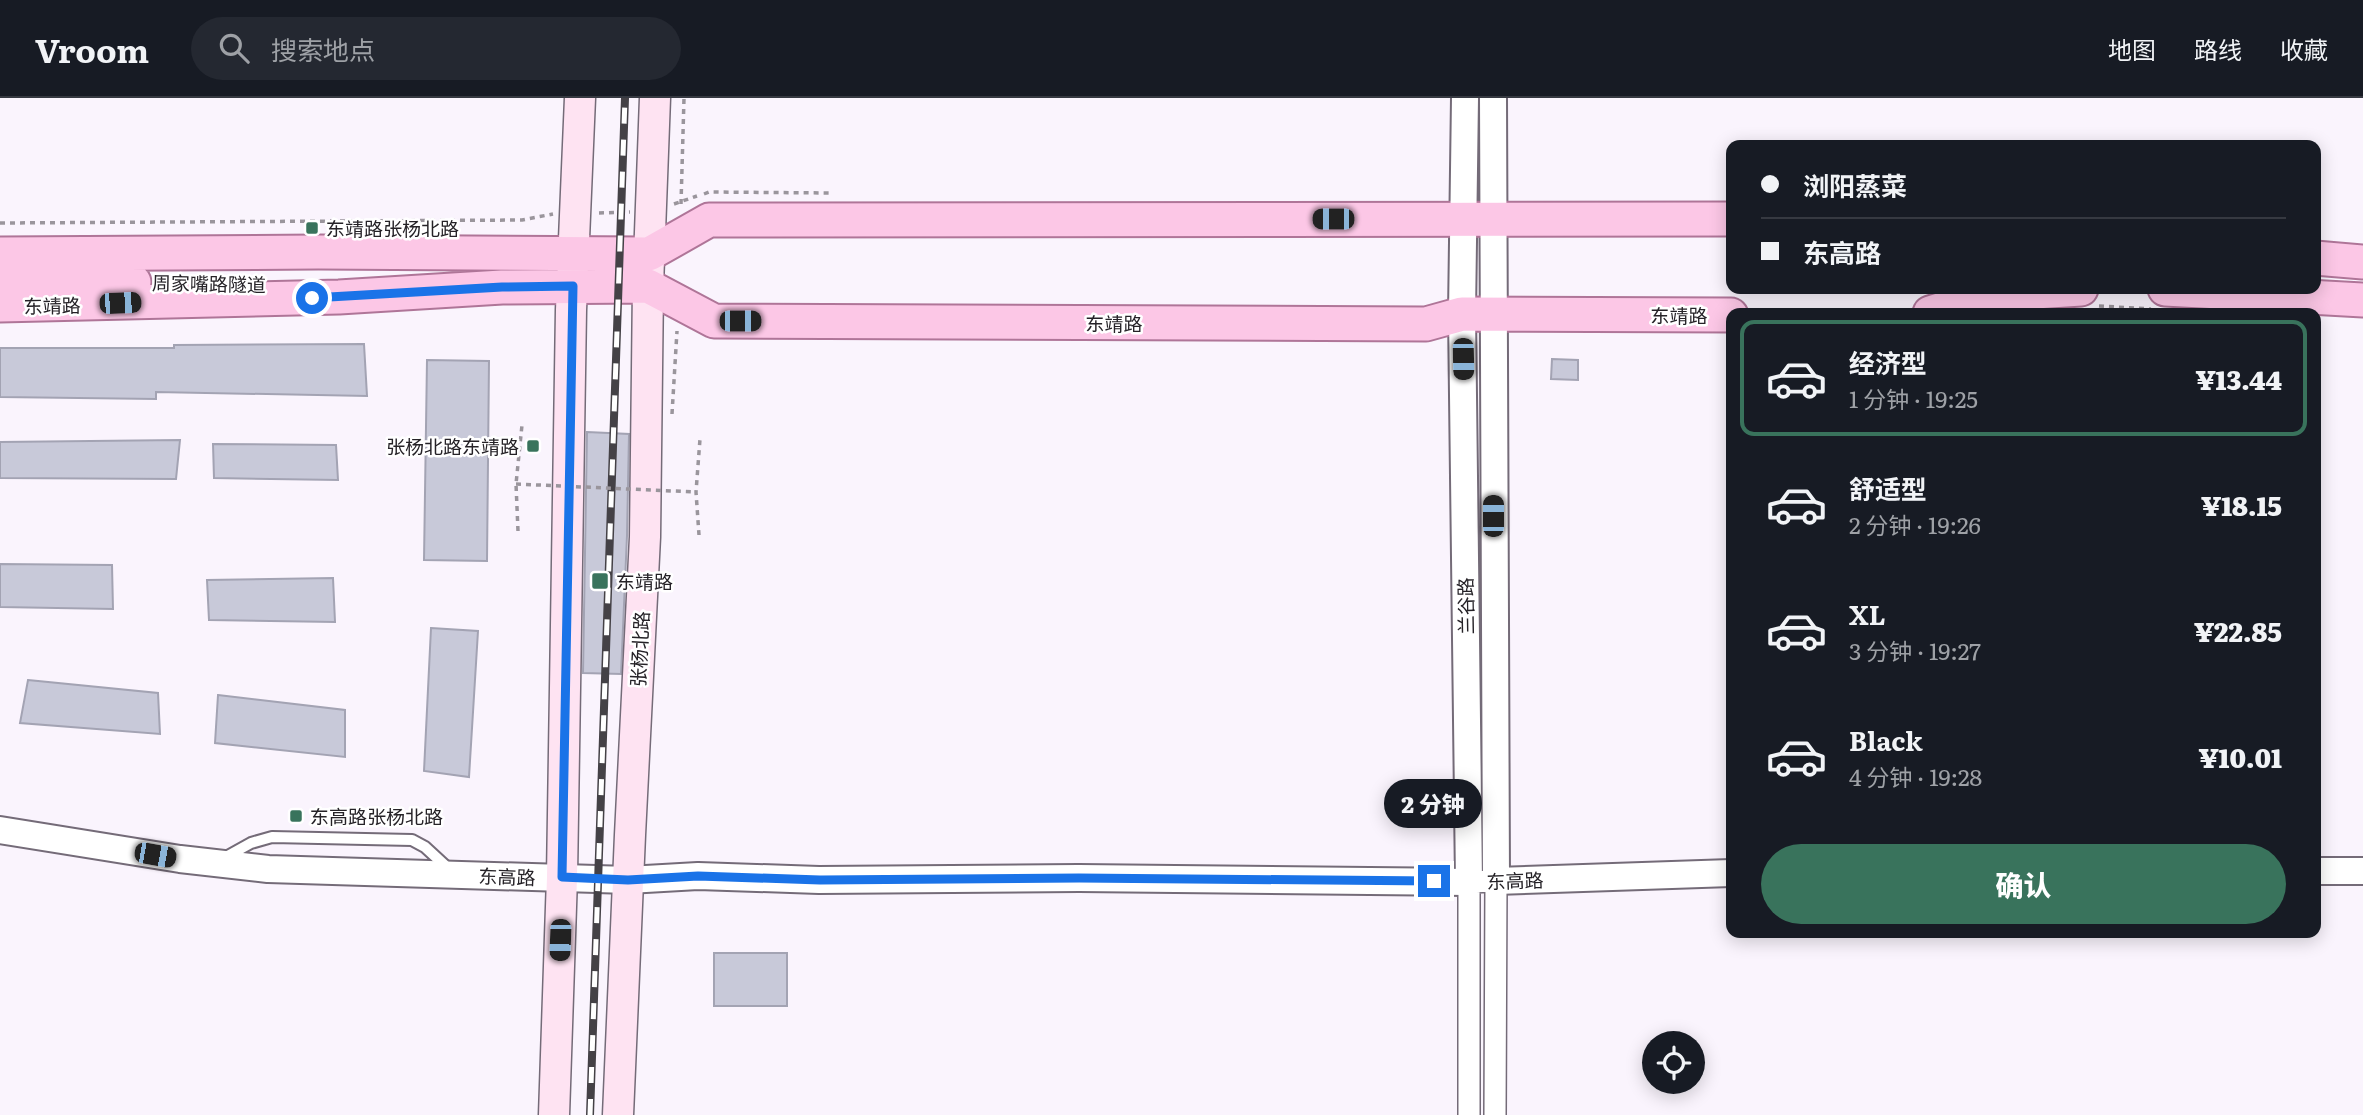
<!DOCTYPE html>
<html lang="zh">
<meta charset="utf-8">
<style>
body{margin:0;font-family:Literata,"Noto Sans SC",serif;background:#242831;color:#f1f3f6;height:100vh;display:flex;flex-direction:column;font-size:26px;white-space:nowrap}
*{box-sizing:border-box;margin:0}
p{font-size:23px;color:#9ea1a6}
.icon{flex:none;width:38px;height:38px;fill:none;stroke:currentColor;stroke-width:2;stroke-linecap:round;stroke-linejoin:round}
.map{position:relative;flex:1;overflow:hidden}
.panel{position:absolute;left:1726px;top:210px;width:595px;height:630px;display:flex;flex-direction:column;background:#171b24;border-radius:14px;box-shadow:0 4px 18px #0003}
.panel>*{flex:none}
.banner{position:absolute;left:1726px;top:42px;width:595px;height:154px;border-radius:14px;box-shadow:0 4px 18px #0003;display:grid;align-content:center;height:154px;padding:0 35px;background:#171b24}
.fabs{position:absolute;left:1642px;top:933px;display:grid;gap:14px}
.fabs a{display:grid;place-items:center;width:63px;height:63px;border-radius:50%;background:#171b24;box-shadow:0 4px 18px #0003;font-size:35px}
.end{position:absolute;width:32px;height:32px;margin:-16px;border:9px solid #1a73e8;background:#fff;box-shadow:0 0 0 4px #fff}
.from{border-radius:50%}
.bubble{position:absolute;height:49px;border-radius:24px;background:#171b24;box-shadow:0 4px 18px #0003;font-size:23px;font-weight:800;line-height:49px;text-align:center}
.car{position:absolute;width:21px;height:42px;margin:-21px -10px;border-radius:9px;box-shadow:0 0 5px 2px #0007;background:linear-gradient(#222 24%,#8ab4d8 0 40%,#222 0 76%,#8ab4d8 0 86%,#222 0)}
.banner b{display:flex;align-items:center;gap:24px;height:66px;font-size:26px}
.banner b+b{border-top:2px solid #363941}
.banner i{width:18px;height:18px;background:#f1f3f6}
ul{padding:12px 0 0;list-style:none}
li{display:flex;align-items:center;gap:21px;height:116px;margin:0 14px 10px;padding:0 21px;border:4px solid transparent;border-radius:14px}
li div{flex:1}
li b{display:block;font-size:26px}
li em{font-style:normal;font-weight:800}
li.active{border-color:#39735c}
li>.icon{width:63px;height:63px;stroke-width:1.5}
.action{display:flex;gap:14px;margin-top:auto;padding:14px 35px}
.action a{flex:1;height:80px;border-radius:42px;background:#39735c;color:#fff;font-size:28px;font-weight:800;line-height:80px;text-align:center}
header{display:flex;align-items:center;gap:42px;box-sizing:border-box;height:98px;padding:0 35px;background:#171b24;border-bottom:2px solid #363941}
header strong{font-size:33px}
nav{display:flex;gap:38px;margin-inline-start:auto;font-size:24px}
.search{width:490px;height:63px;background:#242831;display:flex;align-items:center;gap:18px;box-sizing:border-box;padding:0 24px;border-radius:38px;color:#9ea1a6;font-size:26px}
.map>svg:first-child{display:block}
</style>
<header>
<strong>Vroom</strong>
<div class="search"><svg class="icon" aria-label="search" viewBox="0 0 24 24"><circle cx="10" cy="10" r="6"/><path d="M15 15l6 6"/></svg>搜索地点</div>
<nav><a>地图</a><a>路线</a><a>收藏</a></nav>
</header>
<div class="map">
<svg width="2363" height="1017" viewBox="0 0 2363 1017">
<rect width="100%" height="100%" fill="#faf4fd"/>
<!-- building -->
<path fill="#c8c9d9" stroke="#a3a3b3" stroke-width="2" d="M 364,246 L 367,298 L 156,294 L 156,301 L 0,299 L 0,250 L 174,250 L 174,247 Z
M 1552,261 L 1578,262 L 1578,282 L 1551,281 Z
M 427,262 L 489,263 L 487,463 L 424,462 Z
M 587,334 L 629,336 L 627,438 L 621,576 L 583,575 Z
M 180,342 L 176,381 L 0,380 L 0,344 Z
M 213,346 L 336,347 L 338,382 L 214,380 Z
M 0,466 L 112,467 L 113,511 L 0,509 Z
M 333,480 L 335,524 L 209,522 L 207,482 Z
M 431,530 L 478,533 L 469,679 L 424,673 Z
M 28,582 L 158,595 L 160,636 L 20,625 Z
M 218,597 L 345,612 L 345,659 L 215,645 Z
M 714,855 L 787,855 L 787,908 L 714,908 Z"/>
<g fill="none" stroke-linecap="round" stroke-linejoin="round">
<defs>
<path id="service" d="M 224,760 L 251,745 L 272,739 L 412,742 L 425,749 L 451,773"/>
<path id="minor" d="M 1469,1017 L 1469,784 L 1496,783 L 1495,1017"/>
<path id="tertiary" d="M 1493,0 L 1496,783 L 1731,775
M 0,732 L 180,761 L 268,771 L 628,782 L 698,778 L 819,782 L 1079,780 L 1469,784 L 1462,216 L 1465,0
M 2315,773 L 2363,773"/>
<path id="secondary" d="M 554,1017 L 562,779 L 571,212 L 580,0
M 618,1017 L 630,737 L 645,439 L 648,188 L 655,0"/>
<path id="primary" d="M 0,156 L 318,154 L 649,156 L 709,122 L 1731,121
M 2315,160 L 2363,164
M 0,182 L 134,184
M 2165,191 L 2363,202
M 0,207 L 339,199 L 502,189 L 648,188 L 714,223 L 1426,226 L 1462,216 L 1731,217
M 1930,215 L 1987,197 L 2081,191"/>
</defs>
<!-- service casing -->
<use href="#service" stroke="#746b78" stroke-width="14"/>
<!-- minor casing -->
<use href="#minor" stroke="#746b78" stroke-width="24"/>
<!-- tertiary casing -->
<use href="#tertiary" stroke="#746b78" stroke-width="30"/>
<!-- secondary casing -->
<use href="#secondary" stroke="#746b78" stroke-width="33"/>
<!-- primary casing -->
<use href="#primary" stroke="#af7598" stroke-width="37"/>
<!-- path -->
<path stroke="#9a959c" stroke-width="3.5" stroke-dasharray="5 5" stroke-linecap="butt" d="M 704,96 L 709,94 L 833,95
M 674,106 L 697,98
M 681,106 L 684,0
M 599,115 L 630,114
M 0,125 L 522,122 L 553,116
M 2099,208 L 2151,211
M 672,316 L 677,233
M 518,433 L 516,386 L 522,327
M 699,437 L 696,394 L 700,341"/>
<!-- service -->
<use href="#service" stroke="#fff" stroke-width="10"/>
<!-- minor -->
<use href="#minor" stroke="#fff" stroke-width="21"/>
<!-- tertiary -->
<use href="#tertiary" stroke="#fff" stroke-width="26"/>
<!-- secondary -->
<use href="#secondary" stroke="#fee3f2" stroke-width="30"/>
<!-- primary -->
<use href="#primary" stroke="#fcc7e6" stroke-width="33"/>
<defs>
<path id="rail" d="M 590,1017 L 625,0"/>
</defs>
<!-- rail casing -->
<use href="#rail" stroke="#444146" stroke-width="8"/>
<!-- rail -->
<use href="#rail" stroke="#fff" stroke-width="5" stroke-dasharray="16" stroke-linecap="butt"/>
<!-- path-bridge -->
<path stroke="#9a959c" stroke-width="3.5" stroke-dasharray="5 5" stroke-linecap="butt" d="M 516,386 L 696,394"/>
</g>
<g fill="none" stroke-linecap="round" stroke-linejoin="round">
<!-- route -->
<path stroke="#1a73e8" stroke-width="9" d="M 312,200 L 502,189 L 573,188 L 562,779 L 628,782 L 698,778 L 820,782 L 1079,780 L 1434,783"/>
</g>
<!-- markers -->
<g fill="#39735c" stroke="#fff" stroke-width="2.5">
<rect x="305" y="123" width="14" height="14" rx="3.5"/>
<rect x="526" y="341" width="14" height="14" rx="3.5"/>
<rect x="591" y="474" width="18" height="18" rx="3.5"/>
<rect x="289" y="711" width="14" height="14" rx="3.5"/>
</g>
<g text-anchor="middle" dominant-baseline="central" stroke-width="5" stroke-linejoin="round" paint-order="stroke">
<!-- poi labels -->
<g font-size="19" fill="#252227" stroke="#fff" text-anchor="start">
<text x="326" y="130">东靖路张杨北路</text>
<text x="519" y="348" text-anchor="end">张杨北路东靖路</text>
<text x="616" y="483">东靖路</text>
<text x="310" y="718">东高路张杨北路</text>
</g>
<!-- street labels -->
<g font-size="19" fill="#252227" stroke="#fff">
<text transform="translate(209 185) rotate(1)">周家嘴路隧道</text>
<text transform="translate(52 207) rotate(-1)">东靖路</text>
<text x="1679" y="217">东靖路</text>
<text x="1114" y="225">东靖路</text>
<text transform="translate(1465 508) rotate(-91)">兰谷路</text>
<text transform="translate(639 551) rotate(-87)">张杨北路</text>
<text transform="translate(507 778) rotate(2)">东高路</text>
<text transform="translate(1515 782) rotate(-2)">东高路</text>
</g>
</g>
</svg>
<div class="fabs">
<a><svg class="icon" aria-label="locate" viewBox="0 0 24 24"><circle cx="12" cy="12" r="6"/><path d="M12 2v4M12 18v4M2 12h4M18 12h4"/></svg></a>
</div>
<i class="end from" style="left:312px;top:200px"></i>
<i class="end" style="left:1434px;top:783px"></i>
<div class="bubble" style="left:1384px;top:681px;width:98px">2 分钟</div>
<i class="car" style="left:1333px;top:121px;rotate:270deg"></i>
<i class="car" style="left:120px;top:205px;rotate:88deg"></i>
<i class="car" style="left:740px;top:223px;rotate:90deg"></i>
<i class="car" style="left:1463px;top:261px;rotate:179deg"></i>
<i class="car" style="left:1493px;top:418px;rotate:0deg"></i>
<i class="car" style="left:155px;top:757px;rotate:100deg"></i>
<i class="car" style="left:560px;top:842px;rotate:182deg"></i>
<div class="banner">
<b><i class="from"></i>浏阳蒸菜</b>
<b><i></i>东高路</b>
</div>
<section class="panel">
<ul>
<li class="active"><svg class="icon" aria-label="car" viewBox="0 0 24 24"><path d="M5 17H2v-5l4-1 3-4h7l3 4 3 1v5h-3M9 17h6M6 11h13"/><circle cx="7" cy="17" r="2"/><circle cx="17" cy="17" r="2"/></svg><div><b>经济型</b><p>1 分钟 · 19:25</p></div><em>¥13.44</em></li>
<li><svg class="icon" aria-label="car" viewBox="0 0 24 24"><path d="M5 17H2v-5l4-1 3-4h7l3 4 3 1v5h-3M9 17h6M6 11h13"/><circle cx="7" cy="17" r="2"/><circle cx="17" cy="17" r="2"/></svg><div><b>舒适型</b><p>2 分钟 · 19:26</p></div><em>¥18.15</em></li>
<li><svg class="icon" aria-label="car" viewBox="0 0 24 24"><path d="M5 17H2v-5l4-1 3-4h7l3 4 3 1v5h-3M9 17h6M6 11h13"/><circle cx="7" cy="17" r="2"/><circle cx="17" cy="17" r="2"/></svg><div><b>XL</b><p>3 分钟 · 19:27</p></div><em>¥22.85</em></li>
<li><svg class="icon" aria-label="car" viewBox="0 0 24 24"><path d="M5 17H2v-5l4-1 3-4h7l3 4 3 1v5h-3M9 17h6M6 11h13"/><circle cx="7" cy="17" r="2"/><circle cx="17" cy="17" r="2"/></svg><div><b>Black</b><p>4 分钟 · 19:28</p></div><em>¥10.01</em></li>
</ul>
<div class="action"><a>确认</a></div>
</section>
</div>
